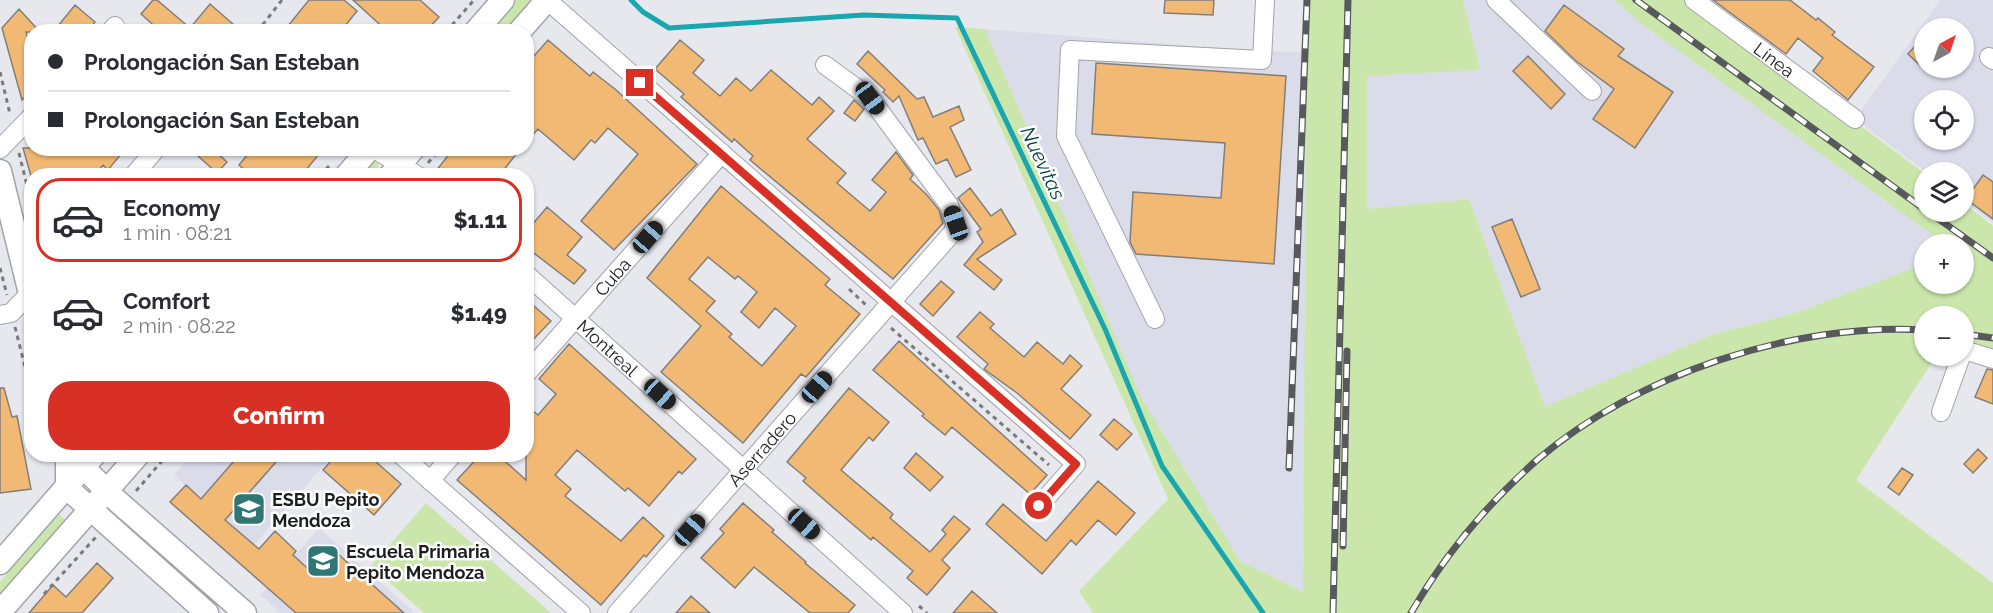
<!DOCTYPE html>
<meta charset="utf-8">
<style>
body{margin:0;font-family:Raleway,sans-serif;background:#f7f7f7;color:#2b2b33;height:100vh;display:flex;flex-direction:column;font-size:22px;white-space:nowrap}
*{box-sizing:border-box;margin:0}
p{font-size:20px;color:#7c7c81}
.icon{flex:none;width:33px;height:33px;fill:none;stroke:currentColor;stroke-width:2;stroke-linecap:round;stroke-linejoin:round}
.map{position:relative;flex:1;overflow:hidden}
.panel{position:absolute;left:24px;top:168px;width:510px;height:294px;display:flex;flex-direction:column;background:#fff;border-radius:24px;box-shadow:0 2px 4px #0004}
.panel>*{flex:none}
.guide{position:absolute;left:24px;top:24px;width:510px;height:132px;border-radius:24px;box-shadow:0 2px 4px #0004;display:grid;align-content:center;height:132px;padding:0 24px;background:#fff}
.needle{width:39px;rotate:40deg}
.tools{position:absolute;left:1914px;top:18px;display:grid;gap:12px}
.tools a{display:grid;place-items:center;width:60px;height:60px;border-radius:50%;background:#fff;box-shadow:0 2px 4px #0004;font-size:30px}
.end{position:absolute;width:27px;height:27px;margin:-14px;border:8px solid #d93025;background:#fff;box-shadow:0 0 0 3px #fff}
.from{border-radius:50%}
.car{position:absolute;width:18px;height:36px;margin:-18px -9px;border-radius:8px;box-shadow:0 0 4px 2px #0007;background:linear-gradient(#222 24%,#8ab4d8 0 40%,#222 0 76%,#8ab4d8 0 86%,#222 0)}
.guide b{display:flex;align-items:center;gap:21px;height:57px;font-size:22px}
.guide b+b{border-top:2px solid #e1e1e2}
.guide i{width:15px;height:15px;background:#2b2b33}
ul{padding:10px 0 0;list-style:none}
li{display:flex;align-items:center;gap:18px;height:84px;margin:0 12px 9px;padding:0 12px;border:3px solid transparent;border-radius:24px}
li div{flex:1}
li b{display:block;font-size:22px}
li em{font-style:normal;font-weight:800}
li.on{border-color:#d93025}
li>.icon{width:54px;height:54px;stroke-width:1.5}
.primary-button{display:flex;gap:12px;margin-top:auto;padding:12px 24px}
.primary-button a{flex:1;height:69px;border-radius:24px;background:#d93025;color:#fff;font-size:24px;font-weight:800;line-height:69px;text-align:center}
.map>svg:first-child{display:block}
</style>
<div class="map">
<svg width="1993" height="613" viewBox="0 0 1993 613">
<rect width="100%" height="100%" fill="#e7e8ee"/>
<!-- built -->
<path fill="#dadcea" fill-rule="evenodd" d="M 1463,0 L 1614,0 L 1643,25 L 1945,244 L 1924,244 L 1924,264 L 1795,313 L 1714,334 L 1545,408 L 1469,199 L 1367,209 L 1367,75 L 1480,70 Z
M 1940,0 L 1993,0 L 1993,223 L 1964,201 L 1964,172 L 1926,172 L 1855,119 ZM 1924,28 L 1964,28 L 1964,68 L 1924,68 ZM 1924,100 L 1964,100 L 1964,140 L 1924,140 Z
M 985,29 L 1257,51 L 1308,52 L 1303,592 L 1240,561 L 1141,397 Z
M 192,455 L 333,455 L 254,545 L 174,475 Z
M 319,528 L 415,613 L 281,613 L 260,595 Z"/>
<!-- green -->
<path fill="#cae6ab" d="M 517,0 L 533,0 L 505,31 L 489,32 Z
M 1307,0 L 1463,0 L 1480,70 L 1367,76 L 1367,209 L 1469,199 L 1545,407 L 1714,334 L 1795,313 L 1924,264 L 1924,284 L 1964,284 L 1964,244 L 1945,244 L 1643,25 L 1614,0 L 1692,0 L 1924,173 L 1924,212 L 1964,212 L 1964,203 L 1993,226 L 1993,357 L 1964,349 L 1964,316 L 1924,316 L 1924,356 L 1936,356 L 1856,480 L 1993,583 L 1993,613 L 1093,613 L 1079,591 L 1168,499 L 955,27 L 985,29 L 1141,397 L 1240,561 L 1303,592 Z
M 375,161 L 379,165 L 375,175 L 357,176 L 369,162 Z
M 426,503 L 551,613 L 424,613 L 371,566 Z
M 59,514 L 68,523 L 0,599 L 0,582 Z"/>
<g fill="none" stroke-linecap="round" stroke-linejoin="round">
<!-- stream -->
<path stroke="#19a6ae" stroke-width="5" d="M 631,0 L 643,12 L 669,28 L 864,15 L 957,18 L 1105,329 L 1162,466 L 1263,613"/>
</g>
<!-- building -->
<path fill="#f2b975" stroke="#827e79" stroke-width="1.5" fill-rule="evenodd" d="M 153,0 L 157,0 L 190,28 L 210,4 L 242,32 L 161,32 L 141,14 Z
M 309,0 L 344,0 L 357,11 L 340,32 L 283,32 Z
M 353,0 L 420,0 L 439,17 L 425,32 L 388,32 Z
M 1165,0 L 1214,0 L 1213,15 L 1164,13 Z
M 1713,0 L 1790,0 L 1816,20 L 1818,18 L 1835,32 L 1832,35 L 1874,67 L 1848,100 L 1813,71 L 1823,58 L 1798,38 L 1786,54 Z
M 75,5 L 95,22 L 87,32 L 53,32 Z
M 1564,5 L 1624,49 L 1618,56 L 1673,92 L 1635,148 L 1593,119 L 1614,89 L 1576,61 L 1545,31 Z
M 19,9 L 40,32 L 26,32 L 32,52 L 32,89 L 22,100 L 2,28 Z
M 1924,36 L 1924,69 L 1908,54 Z
M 548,40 L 590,76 L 593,72 L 615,89 L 697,164 L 614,250 L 581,221 L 638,154 L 608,128 L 595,143 L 591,140 L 574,160 L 538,129 L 526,142 L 526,65 Z
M 680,40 L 704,60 L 693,73 L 720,96 L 736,78 L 751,91 L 771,70 L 812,105 L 819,97 L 834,111 L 807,139 L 846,173 L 837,183 L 870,211 L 886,192 L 872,180 L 896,152 L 913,175 L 910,179 L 927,195 L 939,210 L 943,223 L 893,279 L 750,160 L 753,156 L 734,139 L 732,142 L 681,97 L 684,94 L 655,69 Z
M 868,51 L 917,99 L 924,97 L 933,117 L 959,106 L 964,120 L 950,127 L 971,170 L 956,177 L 947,159 L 936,164 L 923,138 L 918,140 L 899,96 L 893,102 L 883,92 L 885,90 L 857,64 Z
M 1528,56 L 1565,94 L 1551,109 L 1513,71 Z
M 1096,63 L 1286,76 L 1274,264 L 1136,254 L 1130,242 L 1133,192 L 1221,198 L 1225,143 L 1092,134 Z
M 854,100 L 864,109 L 855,121 L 844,113 Z
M 23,148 L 126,148 L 108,170 L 103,165 L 94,176 L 31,176 Z
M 189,148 L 212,148 L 227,162 L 217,173 Z
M 253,148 L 324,148 L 301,176 L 251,176 L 239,165 Z
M 454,148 L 521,148 L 499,176 L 432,176 Z
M 1983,175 L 1993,182 L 1993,219 L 1966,199 Z
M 721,186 L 830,279 L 825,285 L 860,314 L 806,377 L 801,374 L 743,443 L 661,372 L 701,326 L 647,278 ZM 708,257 L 735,279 L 738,276 L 757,292 L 741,312 L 759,328 L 775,308 L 796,326 L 762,366 L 729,337 L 732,334 L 706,311 L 715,301 L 689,279 Z
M 970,188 L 991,216 L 1001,209 L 1016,234 L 977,259 L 1002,280 L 994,290 L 964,265 L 983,242 L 977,232 L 981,229 L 958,198 Z
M 547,207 L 582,237 L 567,255 L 586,270 L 574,284 L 526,247 L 526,232 Z
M 1512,219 L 1540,289 L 1521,297 L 1492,227 Z
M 941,281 L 954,292 L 933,316 L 920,304 Z
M 526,299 L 551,321 L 526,347 Z
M 980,312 L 994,324 L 990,328 L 1024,357 L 1037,342 L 1063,364 L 1070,355 L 1082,366 L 1061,389 L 1091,415 L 1070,439 L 1017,393 L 984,369 L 988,364 L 957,337 Z
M 899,341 L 1047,475 L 1030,494 L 952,427 L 945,435 L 922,416 L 924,414 L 873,370 Z
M 569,344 L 696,459 L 682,474 L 679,471 L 649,506 L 628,488 L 625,491 L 577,450 L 555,475 L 571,489 L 565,496 L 621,541 L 643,517 L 664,536 L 646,557 L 644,555 L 601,605 L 457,480 L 481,454 L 497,454 L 526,480 L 526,405 L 538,415 L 556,394 L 539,379 Z
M 1987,369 L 1993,370 L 1993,404 L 1975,397 Z
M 0,388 L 4,388 L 12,417 L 17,416 L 31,489 L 0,493 Z
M 849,388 L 889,422 L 873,441 L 869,437 L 841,470 L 893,514 L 890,518 L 930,552 L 946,534 L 942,530 L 954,516 L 970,529 L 942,560 L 950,568 L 927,595 L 907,578 L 913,571 L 873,537 L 871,540 L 836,510 L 803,481 L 806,478 L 787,462 Z
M 1114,419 L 1132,434 L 1117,450 L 1100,435 Z
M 1978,449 L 1987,458 L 1973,473 L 1964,464 Z
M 916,453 L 943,477 L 930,491 L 904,468 Z
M 240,454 L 283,454 L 225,520 L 259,549 L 275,531 L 296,551 L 293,555 L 317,577 L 338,554 L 404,613 L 296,613 L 170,502 L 186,485 L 201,499 Z
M 337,454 L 367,454 L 401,484 L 374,515 L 323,470 Z
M 1902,468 L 1913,475 L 1899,495 L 1888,487 Z
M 1098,481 L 1135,513 L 1116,535 L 1098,520 L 1076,545 L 1071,540 L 1042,574 L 986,524 L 1003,504 L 1046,541 Z
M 743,503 L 774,530 L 772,532 L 806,562 L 805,563 L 855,605 L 848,613 L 810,613 L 754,567 L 735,588 L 701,558 L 724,533 L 720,529 Z
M 97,563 L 113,578 L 82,613 L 29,613 L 53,585 L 66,597 Z
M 972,591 L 997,613 L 953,613 Z
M 691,596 L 710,613 L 676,613 Z"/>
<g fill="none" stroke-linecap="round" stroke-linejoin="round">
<defs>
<g id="minor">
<path d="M 547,0 L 1076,464 L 1039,506"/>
<path d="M 1496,0 L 1592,91"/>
<path id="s1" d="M 1694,0 L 1855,119"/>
<path d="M 110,32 L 115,26"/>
<path d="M 1989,57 L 1993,60"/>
<path d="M 373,148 L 418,176"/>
<path d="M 0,149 L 32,116"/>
<path d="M 133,176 L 157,148"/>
<path id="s2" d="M 526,274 L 903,613"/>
<path d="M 0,315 L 11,313 L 32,291"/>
<path d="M 1155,319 L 1066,136 L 1070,50 L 1262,60 L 1265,0"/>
<path d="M 1964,350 L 1993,359"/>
<path id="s3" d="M 526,374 L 722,153"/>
<path d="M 1941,412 L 1961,356"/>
<path d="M 400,454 L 581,613"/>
<path d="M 430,481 L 453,454"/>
<path id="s4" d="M 617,613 L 954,231 L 955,223 L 949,205 L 870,98 L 825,65"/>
</g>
<path id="major" d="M 475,32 L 503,0
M 519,32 L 547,0
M 0,171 L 32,302
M 346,176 L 370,148
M 390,176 L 414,148
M 67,454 L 67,488 L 207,613
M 76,454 L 84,468 L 115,499 L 245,613
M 0,563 L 95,454
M 0,612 L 139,454"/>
</defs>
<!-- minor casing -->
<use href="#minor" stroke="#a3a4aa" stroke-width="20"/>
<!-- major casing -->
<use href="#major" stroke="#a3a4aa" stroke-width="25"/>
<!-- path -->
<path stroke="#797a7e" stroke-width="3" stroke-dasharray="4.5 4.5" stroke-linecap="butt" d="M 257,32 L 282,0
M 446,32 L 474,0
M 0,72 L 10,114
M 19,153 L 32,206
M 428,163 L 441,148
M 320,176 L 329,166
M 0,268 L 7,295
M 849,289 L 866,305
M 15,327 L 32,395
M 891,328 L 1049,465
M 136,491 L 168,454
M 44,594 L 96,537
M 919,606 L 927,613"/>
<!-- minor -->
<use href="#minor" stroke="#fff" stroke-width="18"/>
<!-- major -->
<use href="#major" stroke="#fff" stroke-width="22"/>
<defs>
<path id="rail" d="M 1636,0 L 1924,209
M 1929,212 L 1993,258
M 1964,334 L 1993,338
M 1289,468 L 1307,0
M 1343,546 L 1347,351
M 1333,613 L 1348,0
M 1411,613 C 1444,556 1487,504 1537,460 C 1636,375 1794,322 1924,330"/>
</defs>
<!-- rail casing -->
<use href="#rail" stroke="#58595d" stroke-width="7"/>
<!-- rail -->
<use href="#rail" stroke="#fff" stroke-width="4.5" stroke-dasharray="14" stroke-linecap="butt"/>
</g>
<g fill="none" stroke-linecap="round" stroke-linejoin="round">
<!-- route -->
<path stroke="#d93025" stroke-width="8" d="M 640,83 L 1076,464 L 1039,506"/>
</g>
<!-- icons -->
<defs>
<symbol id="school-square" viewBox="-11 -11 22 22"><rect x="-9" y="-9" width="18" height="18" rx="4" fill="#2e7775" stroke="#fff"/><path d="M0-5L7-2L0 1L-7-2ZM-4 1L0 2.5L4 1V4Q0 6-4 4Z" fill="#fff"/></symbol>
</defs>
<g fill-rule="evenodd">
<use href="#school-square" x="230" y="490" width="38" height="38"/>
<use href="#school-square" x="304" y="542" width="38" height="38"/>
</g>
<g text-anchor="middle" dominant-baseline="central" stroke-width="5" stroke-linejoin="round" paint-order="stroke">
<!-- street labels -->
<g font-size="18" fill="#1c1d1f" stroke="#fff">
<text stroke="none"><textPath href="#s1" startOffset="100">Línea</textPath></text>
<text stroke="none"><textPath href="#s3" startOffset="130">Cuba</textPath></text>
<text stroke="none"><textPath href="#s2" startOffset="110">Montreal</textPath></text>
<text stroke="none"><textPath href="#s4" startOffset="219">Aserradero</textPath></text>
</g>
<!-- poi labels -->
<g font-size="18" font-weight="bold" fill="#1c1d1f" stroke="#fff" text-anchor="start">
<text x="272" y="499">ESBU Pepito<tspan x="272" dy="21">Mendoza</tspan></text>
<text x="346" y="551">Escuela Primaria<tspan x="346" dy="21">Pepito Mendoza</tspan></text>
</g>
<!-- water labels -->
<g font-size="20" font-style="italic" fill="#033e42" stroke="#fff">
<text transform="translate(1043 163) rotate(65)">Nuevitas</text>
</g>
</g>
</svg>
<div class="tools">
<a><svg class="needle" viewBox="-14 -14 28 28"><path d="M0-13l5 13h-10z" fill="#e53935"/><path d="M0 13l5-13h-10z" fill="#7c7c81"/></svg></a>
<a><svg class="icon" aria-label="locate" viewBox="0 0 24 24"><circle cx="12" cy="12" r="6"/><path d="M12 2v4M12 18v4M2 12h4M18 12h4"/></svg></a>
<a><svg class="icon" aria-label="layers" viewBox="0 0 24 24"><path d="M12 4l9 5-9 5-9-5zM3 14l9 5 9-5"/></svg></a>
<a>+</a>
<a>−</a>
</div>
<i class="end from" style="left:1039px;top:506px"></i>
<i class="end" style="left:640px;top:83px"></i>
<i class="car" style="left:870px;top:98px;rotate:144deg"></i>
<i class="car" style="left:956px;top:223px;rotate:340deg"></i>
<i class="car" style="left:648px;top:237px;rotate:41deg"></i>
<i class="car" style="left:817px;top:387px;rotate:42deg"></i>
<i class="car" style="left:660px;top:394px;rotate:132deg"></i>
<i class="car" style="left:804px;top:524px;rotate:132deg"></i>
<i class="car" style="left:690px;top:530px;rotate:42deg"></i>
<div class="guide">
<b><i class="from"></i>Prolongación San Esteban</b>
<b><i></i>Prolongación San Esteban</b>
</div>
<section class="panel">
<ul>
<li class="on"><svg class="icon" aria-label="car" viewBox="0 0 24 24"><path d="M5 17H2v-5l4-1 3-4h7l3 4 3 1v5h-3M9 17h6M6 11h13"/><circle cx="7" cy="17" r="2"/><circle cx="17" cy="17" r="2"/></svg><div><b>Economy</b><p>1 min · 08:21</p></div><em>$1.11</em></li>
<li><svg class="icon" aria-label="car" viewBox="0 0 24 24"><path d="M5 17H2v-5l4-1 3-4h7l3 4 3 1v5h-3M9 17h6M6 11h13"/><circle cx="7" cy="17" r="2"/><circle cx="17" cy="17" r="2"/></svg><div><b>Comfort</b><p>2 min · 08:22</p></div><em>$1.49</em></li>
</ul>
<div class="primary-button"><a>Confirm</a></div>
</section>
</div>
